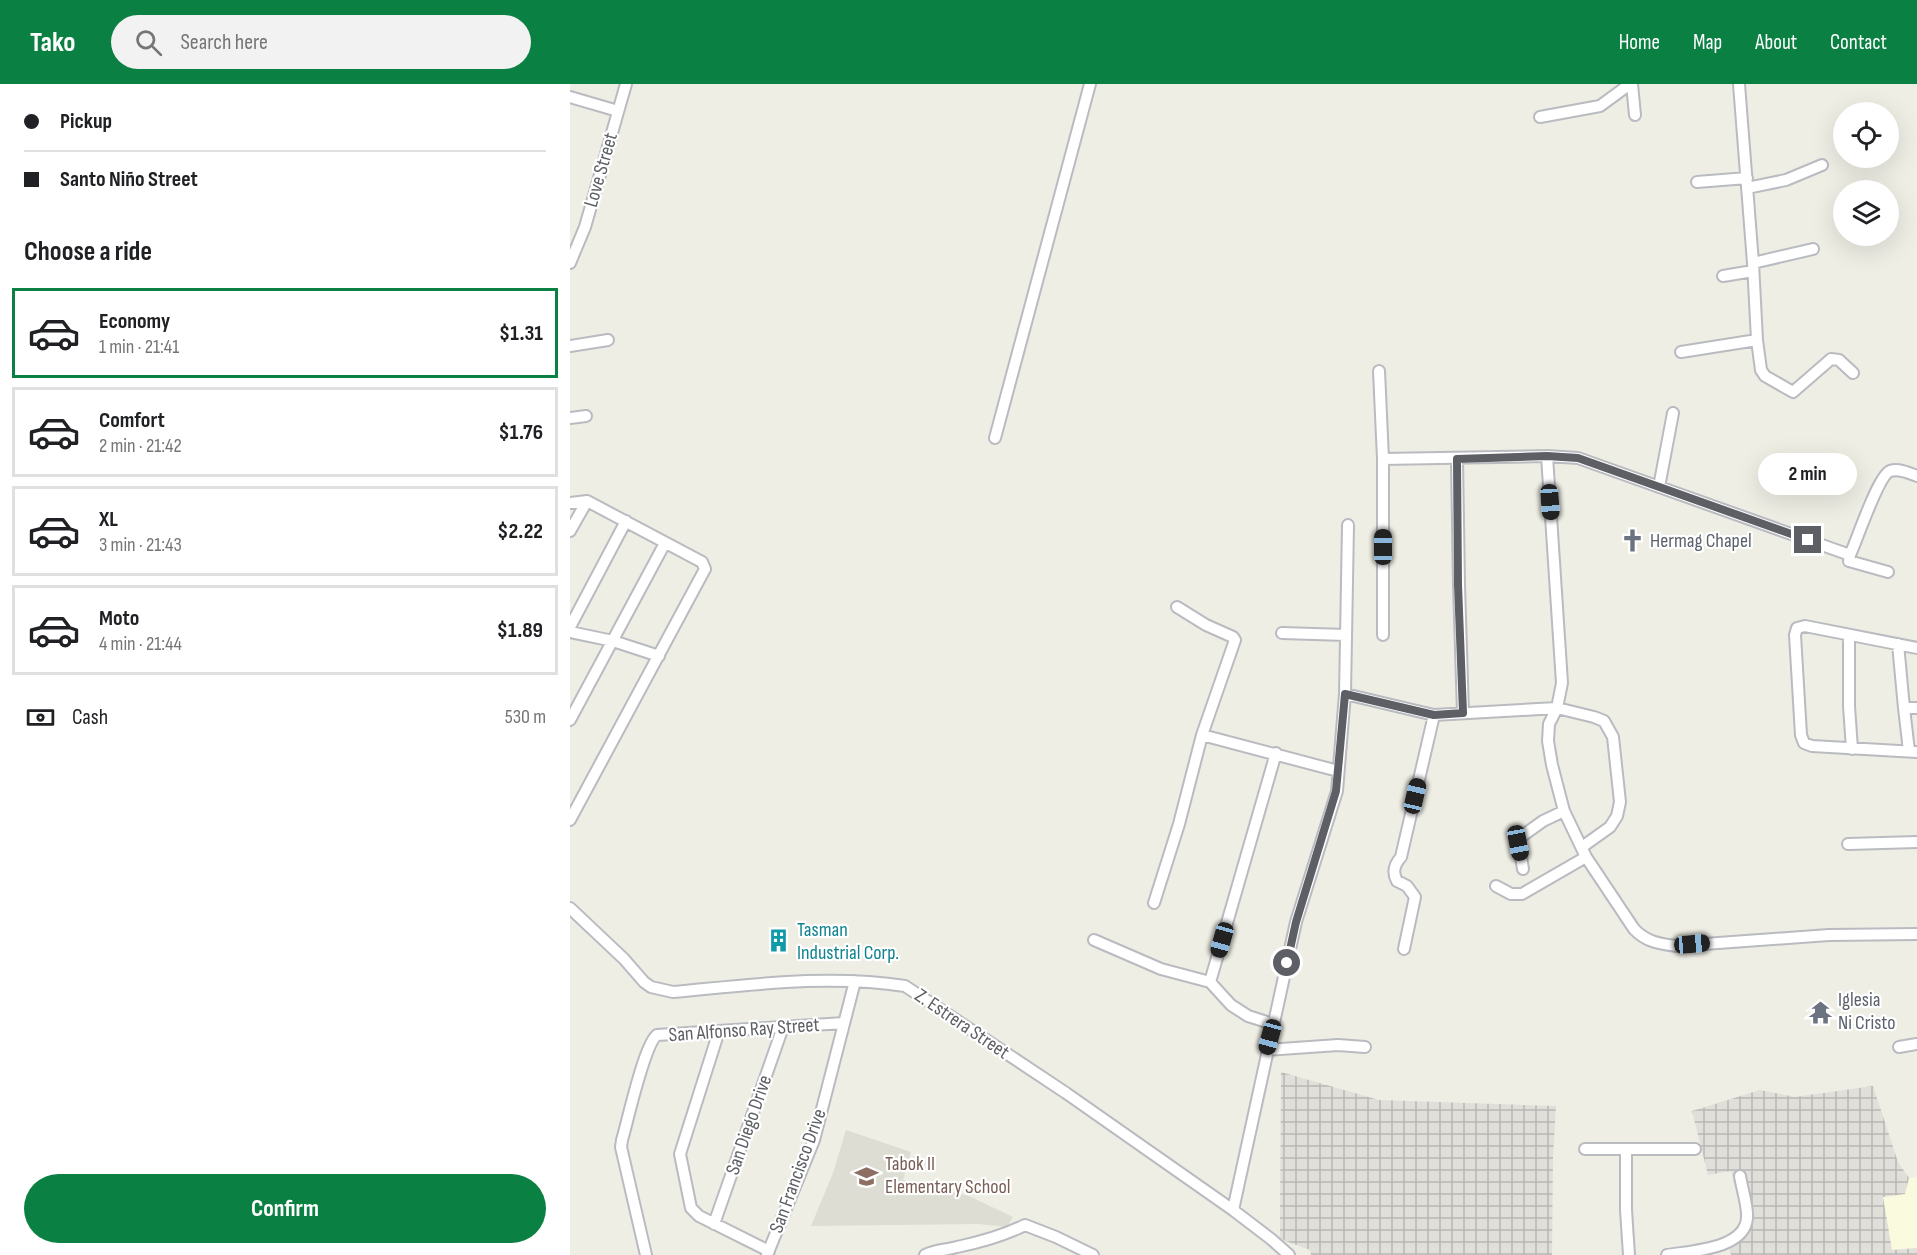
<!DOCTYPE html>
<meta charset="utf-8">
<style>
body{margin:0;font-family:"Sofia Sans Condensed",sans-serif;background:#f2f2f2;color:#202124;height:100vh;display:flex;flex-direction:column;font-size:22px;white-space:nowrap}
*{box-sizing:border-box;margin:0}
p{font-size:20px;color:#757577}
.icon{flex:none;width:33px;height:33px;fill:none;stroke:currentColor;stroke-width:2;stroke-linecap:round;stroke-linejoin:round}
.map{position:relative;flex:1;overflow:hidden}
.details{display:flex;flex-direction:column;background:#fff;width:570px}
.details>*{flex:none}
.guide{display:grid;align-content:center;height:132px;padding:0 24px;background:#fff}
.buttons{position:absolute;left:1263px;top:18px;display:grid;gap:12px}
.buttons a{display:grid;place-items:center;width:66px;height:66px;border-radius:50%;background:#fff;box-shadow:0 6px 24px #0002;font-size:30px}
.end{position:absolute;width:27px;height:27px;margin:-14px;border:8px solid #5d5f64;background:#fff;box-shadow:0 0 0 3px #fff}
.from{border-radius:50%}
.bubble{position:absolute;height:42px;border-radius:21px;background:#fff;box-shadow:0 6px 24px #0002;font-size:20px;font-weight:700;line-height:42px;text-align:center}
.car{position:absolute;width:18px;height:36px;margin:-18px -9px;border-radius:8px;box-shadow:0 0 4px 2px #0007;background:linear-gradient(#222 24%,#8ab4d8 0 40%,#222 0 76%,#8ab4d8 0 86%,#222 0)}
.guide b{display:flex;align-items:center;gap:21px;height:57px;font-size:22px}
.guide b+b{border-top:2px solid #e0e0e0}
.guide i{width:15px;height:15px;background:#202124}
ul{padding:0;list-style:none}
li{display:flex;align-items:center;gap:18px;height:90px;margin:0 12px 9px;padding:0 12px;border:3px solid #e0e0e0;border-radius:0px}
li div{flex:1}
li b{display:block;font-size:22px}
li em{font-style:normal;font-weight:700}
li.selected{border-color:#0b8043}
li>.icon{width:54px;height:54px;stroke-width:1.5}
h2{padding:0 24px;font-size:27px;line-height:72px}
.pay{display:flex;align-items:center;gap:15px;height:66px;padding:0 24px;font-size:22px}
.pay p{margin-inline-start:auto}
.action{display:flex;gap:12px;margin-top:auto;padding:12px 24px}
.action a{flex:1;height:69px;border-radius:36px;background:#0b8043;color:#fff;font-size:24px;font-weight:700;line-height:69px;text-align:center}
header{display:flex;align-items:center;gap:36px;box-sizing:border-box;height:84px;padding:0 30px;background:#0b8043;color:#fff}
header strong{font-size:28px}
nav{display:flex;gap:33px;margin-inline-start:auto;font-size:21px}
.search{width:420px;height:54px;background:#f2f2f2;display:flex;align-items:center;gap:15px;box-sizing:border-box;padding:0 21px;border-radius:33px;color:#757577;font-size:22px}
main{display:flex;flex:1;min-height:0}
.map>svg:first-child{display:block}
</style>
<header>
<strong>Tako</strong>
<div class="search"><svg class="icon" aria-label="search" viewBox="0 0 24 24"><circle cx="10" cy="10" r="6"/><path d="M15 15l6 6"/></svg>Search here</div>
<nav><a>Home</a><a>Map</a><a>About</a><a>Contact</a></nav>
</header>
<main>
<section class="details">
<div class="guide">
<b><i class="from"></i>Pickup</b>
<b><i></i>Santo Niño Street</b>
</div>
<h2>Choose a ride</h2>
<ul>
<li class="selected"><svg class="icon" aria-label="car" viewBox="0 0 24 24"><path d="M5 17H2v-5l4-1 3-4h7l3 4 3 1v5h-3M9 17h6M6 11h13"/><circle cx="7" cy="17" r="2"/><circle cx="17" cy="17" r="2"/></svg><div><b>Economy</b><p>1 min · 21:41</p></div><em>$1.31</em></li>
<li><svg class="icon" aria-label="car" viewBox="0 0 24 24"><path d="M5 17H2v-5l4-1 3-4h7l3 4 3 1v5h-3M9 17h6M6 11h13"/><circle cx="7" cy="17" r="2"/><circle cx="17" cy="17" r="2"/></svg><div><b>Comfort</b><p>2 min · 21:42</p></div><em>$1.76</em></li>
<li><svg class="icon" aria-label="car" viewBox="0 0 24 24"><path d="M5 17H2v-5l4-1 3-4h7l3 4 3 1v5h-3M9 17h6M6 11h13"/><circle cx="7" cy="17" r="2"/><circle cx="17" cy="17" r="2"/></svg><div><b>XL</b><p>3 min · 21:43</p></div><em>$2.22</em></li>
<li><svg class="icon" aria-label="car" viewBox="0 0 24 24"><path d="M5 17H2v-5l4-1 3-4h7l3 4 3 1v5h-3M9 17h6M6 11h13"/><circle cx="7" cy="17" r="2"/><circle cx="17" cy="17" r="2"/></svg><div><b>Moto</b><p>4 min · 21:44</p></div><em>$1.89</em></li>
</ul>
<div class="pay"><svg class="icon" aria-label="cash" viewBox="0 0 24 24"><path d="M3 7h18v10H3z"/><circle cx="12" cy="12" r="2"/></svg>Cash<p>530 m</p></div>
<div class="action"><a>Confirm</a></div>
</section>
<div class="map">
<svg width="1347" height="1171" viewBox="0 0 1347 1171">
<defs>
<pattern id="industrial-grid" width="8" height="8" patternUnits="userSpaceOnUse" patternTransform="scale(1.5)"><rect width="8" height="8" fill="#e0dfd9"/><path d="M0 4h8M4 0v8" fill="none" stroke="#b9b8b4"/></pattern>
</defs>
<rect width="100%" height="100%" fill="#eeeee5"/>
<!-- commercial -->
<path fill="#fafade" d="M 1347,1093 L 1347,1164 L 1322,1166 L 1312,1113 L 1335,1109 L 1339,1094 Z"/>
<!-- industrial -->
<path fill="url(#industrial-grid)" d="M 711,988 L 809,1016 L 986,1022 L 983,1074 L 982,1171 L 741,1171 L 740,1166 L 710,1155 Z
M 1303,1002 L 1328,1078 L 1339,1094 L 1335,1110 L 1313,1113 L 1322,1166 L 1347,1164 L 1347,1171 L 1161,1171 L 1159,1164 L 1167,1151 L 1176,1147 L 1161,1087 L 1138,1091 L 1122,1027 L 1190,1006 L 1225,1013 Z"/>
<!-- education -->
<path fill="#ddddd4" d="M 276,1046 L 341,1068 L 333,1096 L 399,1112 L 443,1133 L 437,1143 L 408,1140 L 241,1142 L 263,1089 Z"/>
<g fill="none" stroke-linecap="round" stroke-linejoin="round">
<defs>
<path id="minor" d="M 1062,0 L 1065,31
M 1169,0 L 1183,179 L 1187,256 L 1191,286 L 1195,292 L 1223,308 L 1261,275 L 1269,276 L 1283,289
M 0,13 L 48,27
M 970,33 L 1030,22 L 1060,0
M 1127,98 L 1177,94
M 1177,104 L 1216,96 L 1252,81
M 0,179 L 15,143 L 56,0
M 1183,179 L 1243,165
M 1153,192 L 1183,187
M 0,262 L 38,256
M 1111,268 L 1187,256
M 809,287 L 813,375 L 813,551
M 0,334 L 16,332
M 425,354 L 520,0
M 977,372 L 992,599 L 987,624 L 979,640 L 978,657 L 982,681 L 994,727 L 1016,773 L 1064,845 C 1076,858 1090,860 1107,862 L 1259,851 L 1347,850
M 813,375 L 977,372 L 1008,374 L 1280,471
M 887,375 L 889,501 L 893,629
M 1089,403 L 1103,329
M 0,419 L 17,417 L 132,478 L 135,485 L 0,736
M 0,447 L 17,417
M 1318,488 L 1279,477 L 1280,471 C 1287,456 1308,392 1320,387 C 1329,384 1339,389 1347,392
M 0,543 L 56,437
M 0,548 L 43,557 L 89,572
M 712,549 L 776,551
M 1279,551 L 1279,622 L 1282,665
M 1328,560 L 1334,624
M 1347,564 L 1235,542 L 1227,544 L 1225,551 L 1231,651 L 1234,659 L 1242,662 L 1347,668
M 775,610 L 864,631 L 987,624 L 1024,633 L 1034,637 L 1043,653 L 1050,718 L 1047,732 L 1040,743 L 1012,763
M 0,636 L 95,459
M 632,651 L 768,687
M 1339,667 L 1334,624 L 1347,624
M 1278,760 L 1347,758
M 953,785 L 948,755 L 973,737 L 994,727
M 926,802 L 941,810 L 952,810 L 1016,773
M 584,819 L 609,740 L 632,651 L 665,556 L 663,553 L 636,541 L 607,523
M 0,824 L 54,875 L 74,898 L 81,903 L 103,908 C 180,901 258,890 335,902 L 496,1009 L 663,1126 L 701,1155 L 719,1171
M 524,856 L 591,885 L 640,898 L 661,921 L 678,932 L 703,940
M 834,865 L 845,813 L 837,802 L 827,797 C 822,788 824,781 831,773 L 864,631
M 640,898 L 706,669
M 149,947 L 110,1070 L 121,1124 L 129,1132 L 199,1167
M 1329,963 L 1347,960
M 697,966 L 768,961 L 795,963
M 1015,1065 L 1125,1065
M 1056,1065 L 1056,1126 L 1059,1171
M 663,1126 L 726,838 L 767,707 L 775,610 L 778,441
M 144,1140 L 213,943
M 76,1171 L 51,1063 L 52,1056 C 58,1036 74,961 87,951 L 274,939
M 197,1171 L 244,1056 L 285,897
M 355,1171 C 365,1166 376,1166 387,1163 C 411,1158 433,1152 455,1141 L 486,1153 L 523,1171
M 1097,1171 C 1121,1167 1175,1165 1177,1134 C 1178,1122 1172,1105 1170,1092"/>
</defs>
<!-- minor casing -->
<use href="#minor" stroke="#babbc0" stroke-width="14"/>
<!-- minor -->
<use href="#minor" stroke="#fff" stroke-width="10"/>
</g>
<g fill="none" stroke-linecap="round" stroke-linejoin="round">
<!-- route -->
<path stroke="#5d5f64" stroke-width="8" d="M 717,879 L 726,838 L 766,707 L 775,610 L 864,631 L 893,629 L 888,501 L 887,375 L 977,372 L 1008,374 L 1238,456"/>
</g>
<!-- icons -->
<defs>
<symbol id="church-bare" viewBox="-9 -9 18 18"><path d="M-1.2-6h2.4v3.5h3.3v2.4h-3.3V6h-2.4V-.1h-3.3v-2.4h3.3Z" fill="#6b7280" stroke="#fff" stroke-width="2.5" paint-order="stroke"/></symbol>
<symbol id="building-bare" viewBox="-9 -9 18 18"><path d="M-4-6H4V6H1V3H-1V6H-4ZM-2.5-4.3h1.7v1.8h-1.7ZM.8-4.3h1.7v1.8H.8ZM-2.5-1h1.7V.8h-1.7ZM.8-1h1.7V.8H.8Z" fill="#0f9aa8" stroke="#fff" stroke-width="2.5" paint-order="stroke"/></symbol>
<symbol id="temple-bare" viewBox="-9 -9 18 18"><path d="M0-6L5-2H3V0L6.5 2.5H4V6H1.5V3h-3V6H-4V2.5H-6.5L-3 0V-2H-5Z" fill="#6b7280" stroke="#fff" stroke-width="2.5" paint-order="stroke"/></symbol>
<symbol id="school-bare" viewBox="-9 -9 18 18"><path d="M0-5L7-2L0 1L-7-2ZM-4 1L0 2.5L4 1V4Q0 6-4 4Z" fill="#8d6e63" stroke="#fff" stroke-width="2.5" paint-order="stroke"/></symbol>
</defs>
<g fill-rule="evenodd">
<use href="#church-bare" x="1046" y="440" width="33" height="33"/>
<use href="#building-bare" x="192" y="840" width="33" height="33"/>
<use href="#temple-bare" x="1234" y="912" width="33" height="33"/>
<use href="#school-bare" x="280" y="1076" width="33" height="33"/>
</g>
<g text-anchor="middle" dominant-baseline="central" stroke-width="4.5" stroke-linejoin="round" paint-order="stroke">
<!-- street labels -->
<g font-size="20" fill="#5d5f64" stroke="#fff">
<text transform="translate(31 86) rotate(-74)">Love Street</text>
<text transform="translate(392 940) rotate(34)">Z. Estrera Street</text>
<text transform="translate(174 946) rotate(-4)">San Alfonso Ray Street</text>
<text transform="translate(179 1041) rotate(-71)">San Diego Drive</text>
<text transform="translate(228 1087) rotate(-70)">San Francisco Drive</text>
</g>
<!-- worship labels -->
<g font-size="20" fill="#5b616d" stroke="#fff" text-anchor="start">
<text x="1080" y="457">Hermag Chapel</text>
<text x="1268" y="916">Iglesia<tspan x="1268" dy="23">Ni Cristo</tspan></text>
</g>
<!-- culture labels -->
<g font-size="20" fill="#0d838f" stroke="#fff" text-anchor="start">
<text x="227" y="846">Tasman<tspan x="227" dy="23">Industrial Corp.</tspan></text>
</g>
<!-- education labels -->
<g font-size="20" fill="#785e54" stroke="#fff" text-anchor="start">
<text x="315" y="1080">Tabok II<tspan x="315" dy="23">Elementary School</tspan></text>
</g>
</g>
</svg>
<div class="buttons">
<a><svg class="icon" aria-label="locate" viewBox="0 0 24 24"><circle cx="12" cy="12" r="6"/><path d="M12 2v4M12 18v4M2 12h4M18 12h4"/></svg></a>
<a><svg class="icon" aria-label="layers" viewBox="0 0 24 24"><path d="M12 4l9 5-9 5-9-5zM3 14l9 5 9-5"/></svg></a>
</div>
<i class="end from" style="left:717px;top:879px"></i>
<i class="end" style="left:1238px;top:456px"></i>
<div class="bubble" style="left:1188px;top:369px;width:99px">2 min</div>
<i class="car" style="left:980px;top:418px;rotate:176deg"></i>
<i class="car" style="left:813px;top:463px;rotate:0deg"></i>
<i class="car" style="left:845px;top:712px;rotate:13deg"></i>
<i class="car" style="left:948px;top:759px;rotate:169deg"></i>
<i class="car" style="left:652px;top:856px;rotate:196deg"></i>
<i class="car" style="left:1122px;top:860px;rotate:85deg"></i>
<i class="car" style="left:700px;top:953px;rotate:195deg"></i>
</div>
</main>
